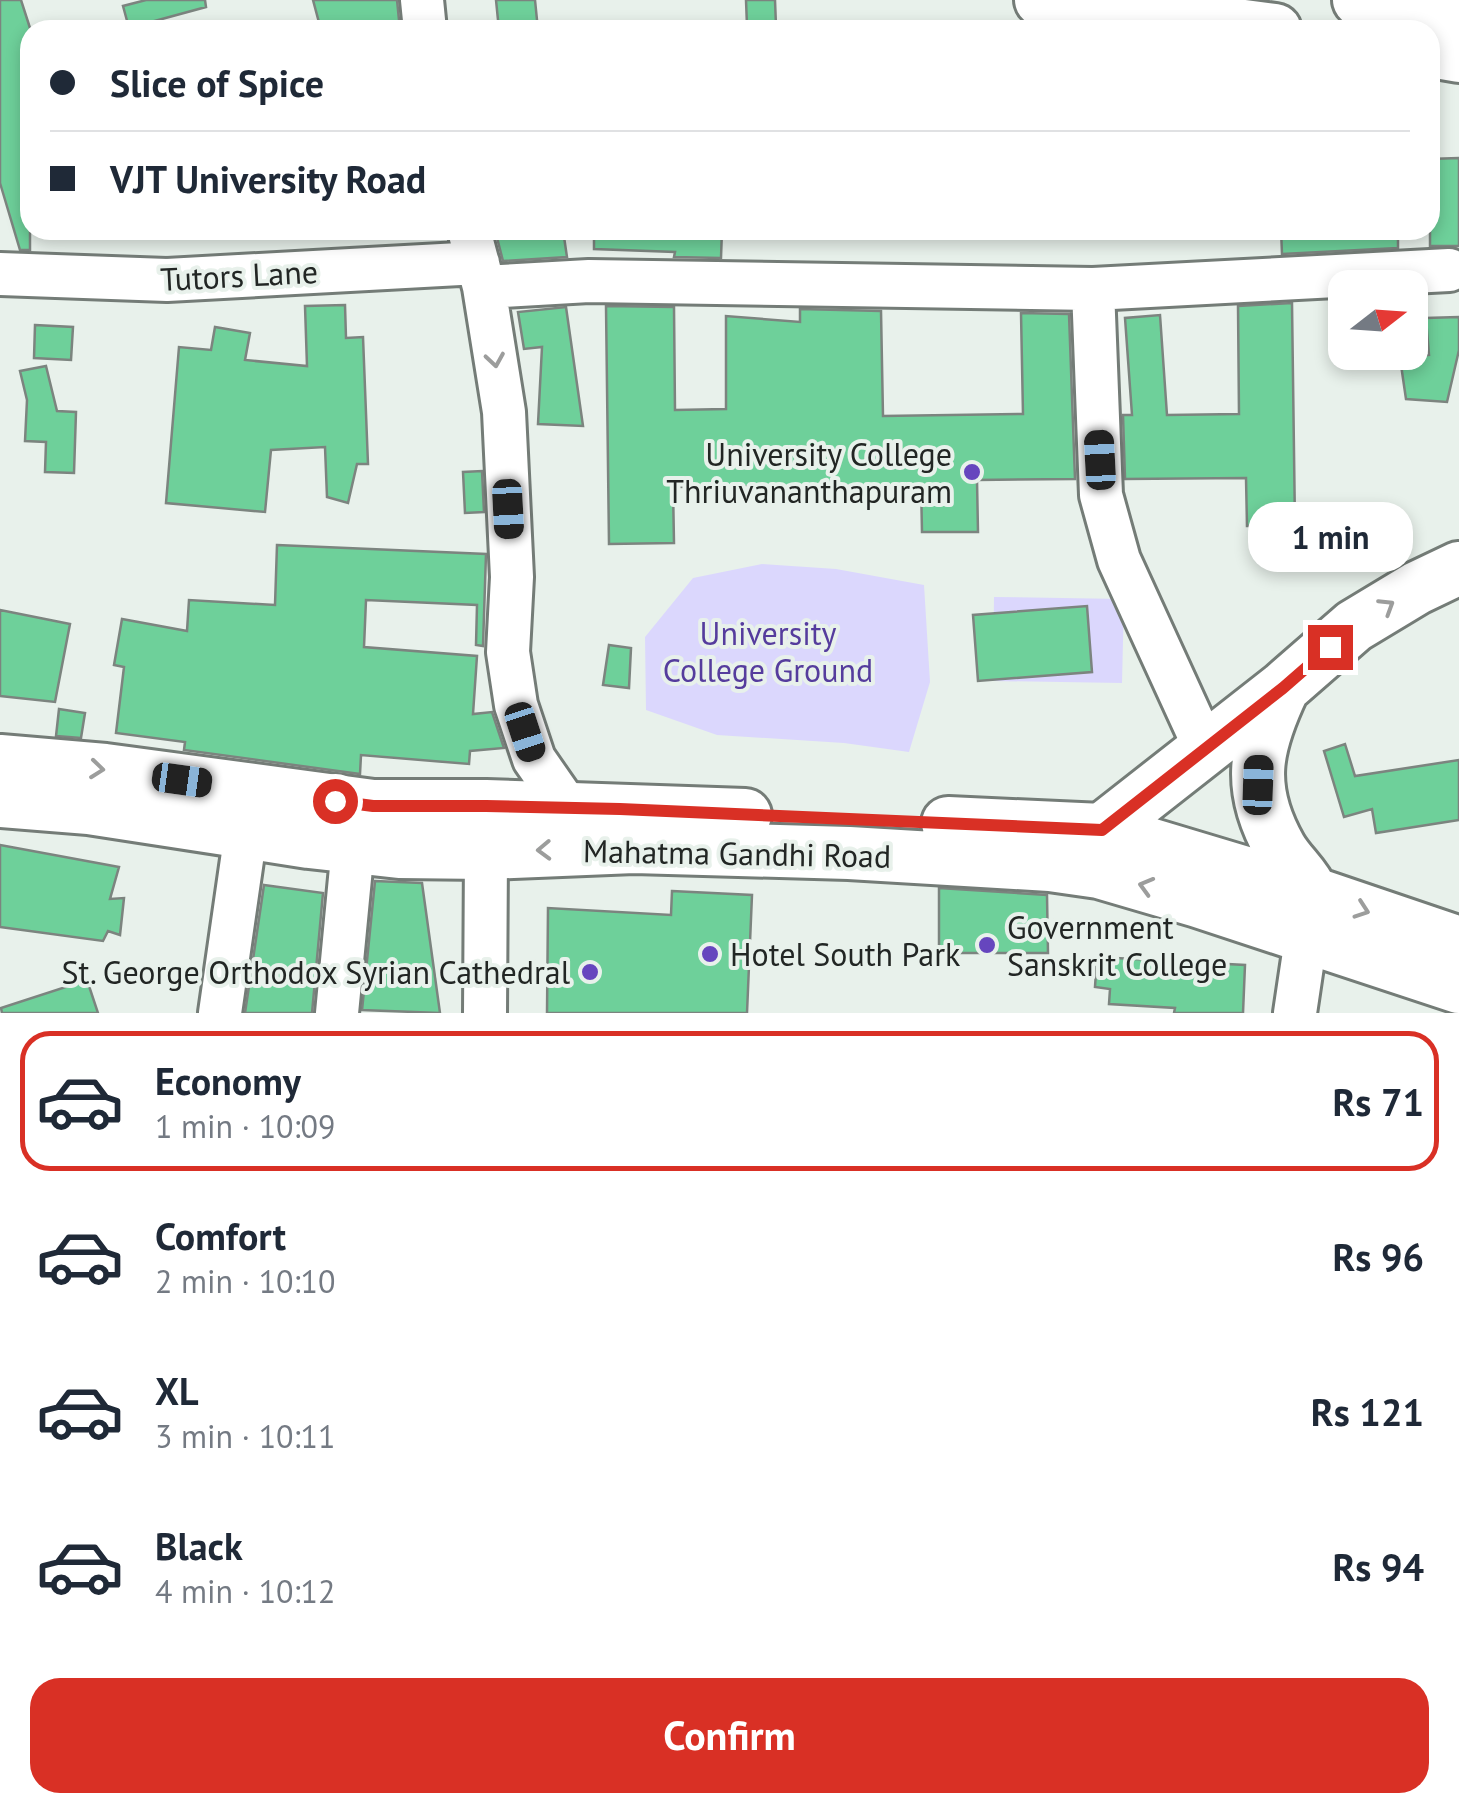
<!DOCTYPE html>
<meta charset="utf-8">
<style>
body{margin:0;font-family:"PT Sans",sans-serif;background:#f6f6f7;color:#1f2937;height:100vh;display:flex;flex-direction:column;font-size:38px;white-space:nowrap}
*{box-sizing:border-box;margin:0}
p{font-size:32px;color:#747a83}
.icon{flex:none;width:55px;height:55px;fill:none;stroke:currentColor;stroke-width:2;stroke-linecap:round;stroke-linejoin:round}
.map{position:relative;height:1013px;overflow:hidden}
.panel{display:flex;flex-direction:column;background:#fff;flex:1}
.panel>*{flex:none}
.hud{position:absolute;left:20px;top:20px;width:1420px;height:220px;border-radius:30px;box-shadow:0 5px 15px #0003;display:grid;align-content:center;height:220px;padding:0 30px;background:#fff}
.needle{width:65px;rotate:73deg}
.buttons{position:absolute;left:1328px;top:270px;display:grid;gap:20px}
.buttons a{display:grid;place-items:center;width:100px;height:100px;border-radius:20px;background:#fff;box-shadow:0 5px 15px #0003;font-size:50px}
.end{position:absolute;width:45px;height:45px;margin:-22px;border:12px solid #d93025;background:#fff;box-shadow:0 0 0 5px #fff}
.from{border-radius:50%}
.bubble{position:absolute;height:70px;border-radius:30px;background:#fff;box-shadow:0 5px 15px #0003;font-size:32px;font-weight:800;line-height:70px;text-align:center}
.car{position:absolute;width:30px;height:60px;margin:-30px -15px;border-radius:12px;box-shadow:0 0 8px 2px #0007;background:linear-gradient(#222 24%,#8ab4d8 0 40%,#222 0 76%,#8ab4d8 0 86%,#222 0)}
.hud b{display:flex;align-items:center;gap:35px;height:95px;font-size:38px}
.hud b+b{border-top:2px solid #e0e1e3}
.hud i{width:25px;height:25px;background:#1f2937}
ul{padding:18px 0 0;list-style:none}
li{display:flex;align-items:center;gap:30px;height:140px;margin:0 20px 15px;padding:0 10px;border:5px solid transparent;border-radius:30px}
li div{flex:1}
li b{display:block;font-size:38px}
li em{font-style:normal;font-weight:800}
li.active{border-color:#d93025}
li>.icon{width:90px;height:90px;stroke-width:1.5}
.action{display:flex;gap:20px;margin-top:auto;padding:20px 30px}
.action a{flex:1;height:115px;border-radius:30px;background:#d93025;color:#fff;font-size:40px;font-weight:800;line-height:115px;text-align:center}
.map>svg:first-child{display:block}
</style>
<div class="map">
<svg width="1459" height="1013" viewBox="0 0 1459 1013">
<rect width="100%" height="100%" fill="#e8f1eb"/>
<!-- green -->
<path fill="#dbd7fd" d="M 762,564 L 836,569 L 924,585 L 930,682 L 909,752 L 844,743 L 717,735 L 646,710 L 645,637 L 693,578 Z
M 994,597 L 1124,599 L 1122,683 L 993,681 Z"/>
<!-- building -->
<path fill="#6ed09a" stroke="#7c847f" stroke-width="2.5" d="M 0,0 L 21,0 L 30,28 L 30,250 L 20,250 L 0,183 Z
M 146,0 L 205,0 L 206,7 L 129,28 L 123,6 Z
M 313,0 L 397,0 L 399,20 L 360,30 L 321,30 Z
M 496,0 L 535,0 L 538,30 L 499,30 Z
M 746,0 L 775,0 L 776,26 L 747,26 Z
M 1459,158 L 1459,246 L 1430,246 L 1430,159 Z
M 495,230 L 563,230 L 567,257 L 503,261 Z
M 594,230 L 722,230 L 721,258 L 674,257 L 675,252 L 594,249 Z
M 1281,230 L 1398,230 L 1398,248 L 1282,254 Z
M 1292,303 L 1295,526 L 1247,526 L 1246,478 L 1125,479 L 1123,415 L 1132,415 L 1125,318 L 1160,315 L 1167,415 L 1239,414 L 1238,306 Z
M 345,305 L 346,338 L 363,337 L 368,464 L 357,464 L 348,503 L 327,497 L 325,447 L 271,450 L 265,512 L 166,503 L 179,347 L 211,350 L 215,327 L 250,333 L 245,360 L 307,366 L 305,306 Z
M 606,306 L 674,307 L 675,410 L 726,409 L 726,316 L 800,322 L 800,309 L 881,311 L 883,416 L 1023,414 L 1021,313 L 1069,314 L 1075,479 L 977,480 L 978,532 L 922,532 L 921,485 L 673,487 L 674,543 L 609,544 Z
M 566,307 L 583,426 L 538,424 L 542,347 L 524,349 L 518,312 Z
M 1459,317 L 1459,350 L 1447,402 L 1406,399 L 1400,358 L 1429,355 L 1426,318 Z
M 35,325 L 73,327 L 71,360 L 34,358 Z
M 46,366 L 57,411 L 76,412 L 74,473 L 45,472 L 46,442 L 25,441 L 27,400 L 20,371 Z
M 482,471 L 484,512 L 465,513 L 463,472 Z
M 277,545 L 486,554 L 483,646 L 476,645 L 477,605 L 366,600 L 364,647 L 477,656 L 473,714 L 492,712 L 504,748 L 470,751 L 469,764 L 361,755 L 360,774 L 184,750 L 185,742 L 116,733 L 124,667 L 114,665 L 122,619 L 187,631 L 189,600 L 275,605 Z
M 1087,606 L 1092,672 L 978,681 L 973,615 Z
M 0,610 L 70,624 L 55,702 L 0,696 Z
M 609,645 L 631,648 L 629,688 L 603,685 Z
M 59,709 L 85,713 L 81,738 L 56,736 Z
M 1345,744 L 1355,776 L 1459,760 L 1459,820 L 1376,833 L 1372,809 L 1344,817 L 1324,751 Z
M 0,845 L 119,867 L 110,899 L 124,898 L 120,935 L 108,931 L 103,941 L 0,927 Z
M 375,881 L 422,883 L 440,1013 L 362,1010 Z
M 264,885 L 323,893 L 312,1013 L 245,1013 Z
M 939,888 L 1047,895 L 1048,953 L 939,953 Z
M 672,891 L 752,895 L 747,1013 L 547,1013 L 548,908 L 671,915 Z
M 1097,957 L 1245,965 L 1243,1013 L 1174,1013 L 1175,1008 L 1109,1004 L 1110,989 L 1095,987 Z
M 87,980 L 98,1013 L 2,1013 L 1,1008 Z"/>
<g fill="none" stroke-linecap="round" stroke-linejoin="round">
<defs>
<path id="minor" d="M 422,0 L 425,30
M 469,230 L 484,287 L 504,412 L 512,577 L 508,652 L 516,705 L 534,759 L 568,808
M 0,274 L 167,280 L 478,263
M 484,287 L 589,281 L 1093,289 L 1449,270
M 1093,289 L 1101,495 L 1119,560 L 1205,748
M 220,1013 L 246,832
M 337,1013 L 353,847
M 485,1013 L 486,853
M 1295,1013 L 1311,905"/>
<path id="major" d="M 1041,0 L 1275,30
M 1359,0 L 1459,14
M 1430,51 L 1459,56
M 1283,688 C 1255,747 1246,788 1280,848 C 1289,864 1305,876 1312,893
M 0,761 L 105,770 L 373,806 L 486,806 L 745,815
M 0,801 L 89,808 L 309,842 L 399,852 L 486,853 L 634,847 L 849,853 L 1050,865 L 1099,872 L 1198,901 L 1459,987
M 948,823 L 1102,830 L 1312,893 L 1459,943
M 1102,830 L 1283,688 L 1354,626 L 1417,588 L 1459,568"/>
</defs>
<!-- minor casing -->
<use href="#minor" stroke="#747c77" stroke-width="48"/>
<!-- major casing -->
<use href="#major" stroke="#747c77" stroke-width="58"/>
<!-- minor -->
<use href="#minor" stroke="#fff" stroke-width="42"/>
<!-- major -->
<use href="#major" stroke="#fff" stroke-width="52"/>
</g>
<!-- one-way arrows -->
<defs><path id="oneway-chevron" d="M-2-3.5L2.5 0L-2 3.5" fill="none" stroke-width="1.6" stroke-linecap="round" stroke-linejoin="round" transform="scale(2.5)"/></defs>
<g stroke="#9c9d9c">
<use href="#oneway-chevron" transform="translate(495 360) rotate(81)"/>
<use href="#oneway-chevron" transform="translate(1387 606) rotate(-32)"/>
<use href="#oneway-chevron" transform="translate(97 769) rotate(6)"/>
<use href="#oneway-chevron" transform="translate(544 850) rotate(178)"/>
<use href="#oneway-chevron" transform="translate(1146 886) rotate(-164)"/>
<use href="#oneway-chevron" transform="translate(1362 910) rotate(19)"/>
</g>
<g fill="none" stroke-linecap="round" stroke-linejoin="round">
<!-- route -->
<path stroke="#d93025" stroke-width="12" d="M 335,801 L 373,806 L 486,806 L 620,809 L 1102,830 L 1283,688 L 1330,647"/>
</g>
<!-- markers -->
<g fill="#6646be" stroke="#e8f1eb" stroke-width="4">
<circle cx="972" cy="472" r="10"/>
<circle cx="987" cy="945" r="10"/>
<circle cx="710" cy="954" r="10"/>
<circle cx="590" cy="972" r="10"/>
</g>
<g text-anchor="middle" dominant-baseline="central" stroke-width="8" stroke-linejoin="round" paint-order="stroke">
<!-- street labels -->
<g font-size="32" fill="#222624" stroke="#e8f1eb">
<text transform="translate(239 275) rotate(-3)">Tutors Lane</text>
<text transform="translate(737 853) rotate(1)">Mahatma Gandhi Road</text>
</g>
<!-- poi labels -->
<g font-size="32" fill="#222624" stroke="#e8f1eb" text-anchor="end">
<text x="952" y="454">University College<tspan x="952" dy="37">Thriuvananthapuram</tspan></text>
<text x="1007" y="927" text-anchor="start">Government<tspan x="1007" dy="37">Sanskrit College</tspan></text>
<text x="730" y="954" text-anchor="start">Hotel South Park</text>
<text x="570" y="972">St. George Orthodox Syrian Cathedral</text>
</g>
<!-- park labels -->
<g font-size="32" fill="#553c9d" stroke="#e8f1eb">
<text x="768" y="633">University<tspan x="768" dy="37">College Ground</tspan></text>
</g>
</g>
</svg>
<div class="buttons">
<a><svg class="needle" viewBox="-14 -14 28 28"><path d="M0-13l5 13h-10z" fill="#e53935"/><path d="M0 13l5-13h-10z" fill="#747a83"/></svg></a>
</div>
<i class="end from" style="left:335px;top:801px"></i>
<i class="end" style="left:1330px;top:647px"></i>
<div class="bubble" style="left:1248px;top:502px;width:165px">1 min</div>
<i class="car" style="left:1100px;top:460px;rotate:357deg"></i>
<i class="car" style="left:508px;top:509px;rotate:177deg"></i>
<i class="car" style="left:525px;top:732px;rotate:162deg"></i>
<i class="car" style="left:182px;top:780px;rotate:98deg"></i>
<i class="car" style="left:1258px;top:785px;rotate:2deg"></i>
<div class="hud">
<b><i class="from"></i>Slice of Spice</b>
<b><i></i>VJT University Road</b>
</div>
</div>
<section class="panel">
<ul>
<li class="active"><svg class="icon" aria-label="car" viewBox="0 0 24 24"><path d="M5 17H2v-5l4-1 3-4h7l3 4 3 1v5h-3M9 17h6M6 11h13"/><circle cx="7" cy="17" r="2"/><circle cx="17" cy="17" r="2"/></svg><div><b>Economy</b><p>1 min · 10:09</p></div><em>Rs 71</em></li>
<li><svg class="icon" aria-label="car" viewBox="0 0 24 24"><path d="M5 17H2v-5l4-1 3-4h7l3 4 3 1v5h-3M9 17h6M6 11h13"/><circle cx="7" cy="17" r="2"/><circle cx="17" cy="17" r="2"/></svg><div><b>Comfort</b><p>2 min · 10:10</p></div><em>Rs 96</em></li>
<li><svg class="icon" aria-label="car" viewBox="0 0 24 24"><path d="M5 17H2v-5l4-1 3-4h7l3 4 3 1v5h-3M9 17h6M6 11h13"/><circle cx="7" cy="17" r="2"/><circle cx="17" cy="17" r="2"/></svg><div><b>XL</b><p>3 min · 10:11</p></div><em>Rs 121</em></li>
<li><svg class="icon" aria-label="car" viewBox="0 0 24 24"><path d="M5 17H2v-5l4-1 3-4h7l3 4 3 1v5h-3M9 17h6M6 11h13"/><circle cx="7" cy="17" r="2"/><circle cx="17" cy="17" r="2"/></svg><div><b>Black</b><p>4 min · 10:12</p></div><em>Rs 94</em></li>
</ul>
<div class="action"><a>Confirm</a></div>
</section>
